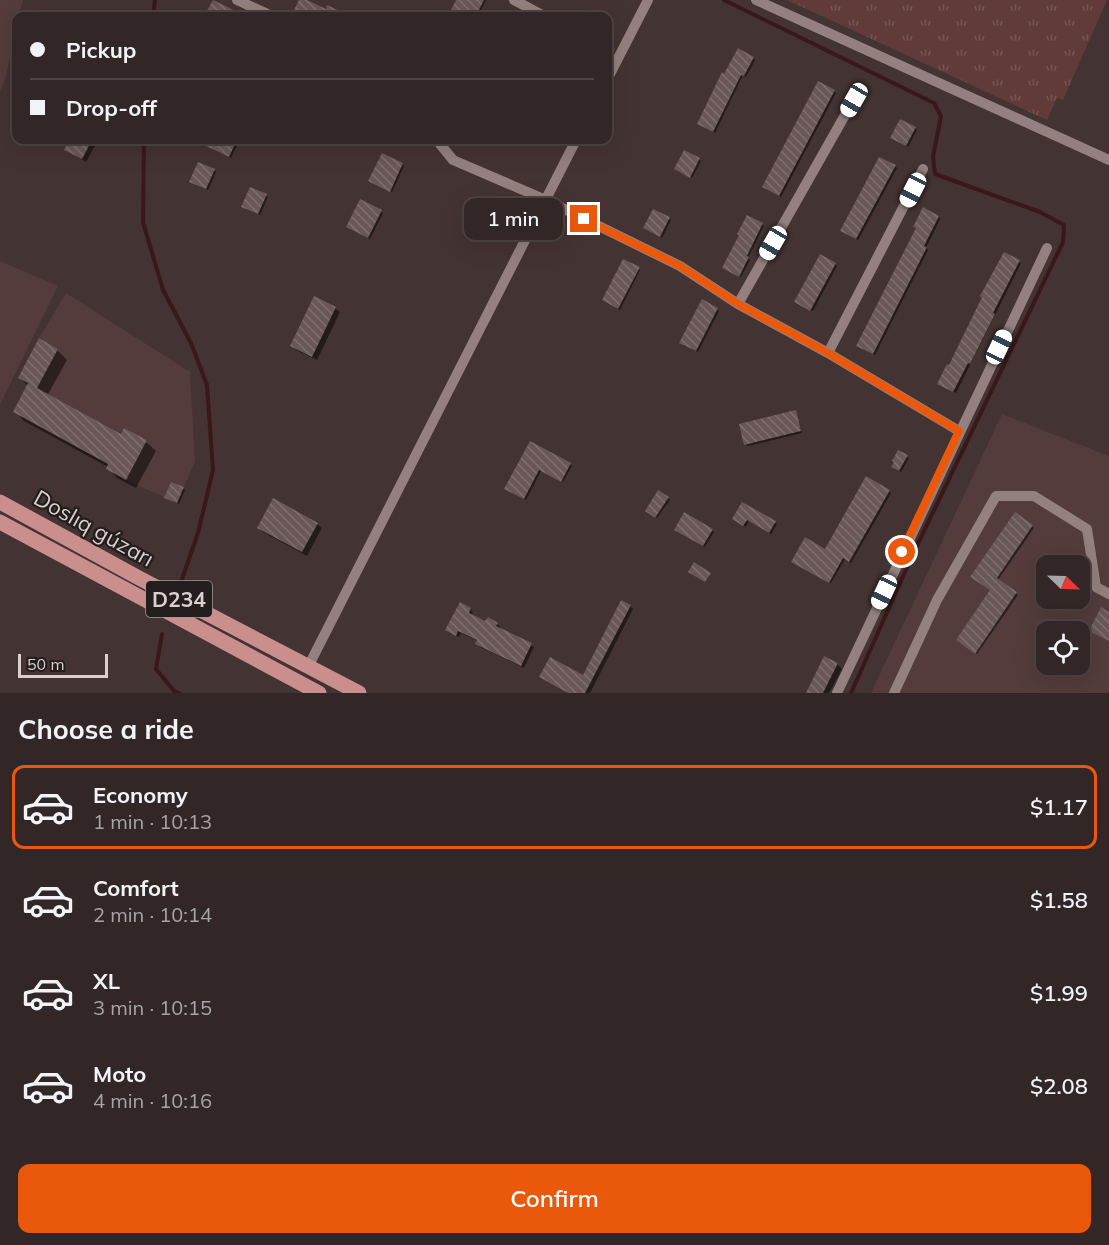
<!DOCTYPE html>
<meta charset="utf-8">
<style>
body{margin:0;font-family:Mulish,sans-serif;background:#3a2e2e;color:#f1f3f6;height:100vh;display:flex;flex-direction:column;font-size:22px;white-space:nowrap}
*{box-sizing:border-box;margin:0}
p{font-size:20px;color:#a8a5a7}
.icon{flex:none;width:33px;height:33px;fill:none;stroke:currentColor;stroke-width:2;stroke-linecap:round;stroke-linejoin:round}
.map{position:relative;height:693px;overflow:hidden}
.side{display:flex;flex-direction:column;background:#322626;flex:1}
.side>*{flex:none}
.banner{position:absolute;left:12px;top:12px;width:600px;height:132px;border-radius:12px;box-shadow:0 6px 24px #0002,0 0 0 2px #4d4343;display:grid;align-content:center;height:132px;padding:0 18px;background:#322626}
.needle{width:39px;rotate:113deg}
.controls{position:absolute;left:1036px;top:555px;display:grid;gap:12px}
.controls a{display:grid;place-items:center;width:54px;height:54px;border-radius:12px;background:#322626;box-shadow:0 6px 24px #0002,0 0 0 2px #4d4343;font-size:30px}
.scale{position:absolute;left:18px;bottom:15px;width:90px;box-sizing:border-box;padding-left:6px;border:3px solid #dbd0d0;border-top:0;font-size:16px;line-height:21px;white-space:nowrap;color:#dbd0d0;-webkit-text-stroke:4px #241d1d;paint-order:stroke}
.end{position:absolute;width:27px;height:27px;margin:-14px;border:8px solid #ea580c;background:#fff;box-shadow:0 0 0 3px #fff}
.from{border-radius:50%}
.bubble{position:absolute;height:42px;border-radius:12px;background:#322626;box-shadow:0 6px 24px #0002,0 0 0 2px #4d4343;font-size:20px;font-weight:600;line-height:42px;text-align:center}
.car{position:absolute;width:18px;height:36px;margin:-18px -9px;border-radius:8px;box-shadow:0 0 4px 2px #0007;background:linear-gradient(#fff 24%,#345 0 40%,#fff 0 76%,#345 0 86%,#fff 0)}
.banner b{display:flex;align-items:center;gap:21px;height:57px;font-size:22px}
.banner b+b{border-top:2px solid #4d4343}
.banner i{width:15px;height:15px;background:#f1f3f6}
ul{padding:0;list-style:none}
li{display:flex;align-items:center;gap:18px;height:84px;margin:0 12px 9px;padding:0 6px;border:3px solid transparent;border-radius:12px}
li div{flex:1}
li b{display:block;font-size:22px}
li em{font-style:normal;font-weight:600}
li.current{border-color:#ea580c}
li>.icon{width:54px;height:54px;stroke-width:1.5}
h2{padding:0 18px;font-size:27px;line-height:72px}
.primary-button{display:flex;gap:12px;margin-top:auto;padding:12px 18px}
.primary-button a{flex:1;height:69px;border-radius:12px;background:#ea580c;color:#fff;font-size:24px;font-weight:600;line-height:69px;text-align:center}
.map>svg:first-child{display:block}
</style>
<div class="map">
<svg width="1109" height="693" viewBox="0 0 1109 693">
<defs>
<pattern id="grass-tufts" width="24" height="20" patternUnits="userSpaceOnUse" patternTransform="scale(1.5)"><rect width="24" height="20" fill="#603b3a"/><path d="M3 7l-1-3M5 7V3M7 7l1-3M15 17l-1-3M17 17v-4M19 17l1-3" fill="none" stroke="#765655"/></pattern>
<pattern id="building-back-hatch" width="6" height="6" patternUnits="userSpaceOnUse" patternTransform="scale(1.5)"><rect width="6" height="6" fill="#6a5858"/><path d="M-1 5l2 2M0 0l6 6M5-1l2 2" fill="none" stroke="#7f6f6f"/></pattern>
</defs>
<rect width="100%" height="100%" fill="#433332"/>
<!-- built -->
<path fill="#533c3b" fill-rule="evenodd" d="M 0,0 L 23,0 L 19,16 L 16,16 L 16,28 L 5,81 L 0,91 Z
M 0,261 L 58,286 L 0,405 Z
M 66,293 L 190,372 L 195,461 L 177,503 L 126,480 L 147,440 L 124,428 L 121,434 L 37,388 L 58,349 L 39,338 Z
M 1002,414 L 1109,456 L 1109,693 L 871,693 ZM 1047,566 L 1080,566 L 1080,598 L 1047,598 ZM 1047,632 L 1080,632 L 1080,664 L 1047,664 Z"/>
<!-- grass -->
<path fill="url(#grass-tufts)" d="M 787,0 L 1107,0 L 1063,100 L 1057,98 L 1047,120 Z"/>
<!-- shadow -->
<path fill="#0007" d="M 301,0 L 326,11 L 328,8 L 346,16 L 293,16 Z
M 458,0 L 486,0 L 478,16 L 450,16 Z
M 753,58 L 755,60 L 746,77 L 743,75 L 715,133 L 700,125 L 725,76 Z
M 834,91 L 836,93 L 781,197 L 766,189 Z
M 915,128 L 917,130 L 908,147 L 893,139 Z
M 71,140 L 98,140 L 86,162 L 65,149 Z
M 211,140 L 238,140 L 239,141 L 231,158 L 210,148 L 208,146 Z
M 382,155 L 404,166 L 392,192 L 372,182 Z
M 699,159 L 701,161 L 692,178 L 677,171 Z
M 895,166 L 897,168 L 858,240 L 843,232 Z
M 214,170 L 216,172 L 208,190 L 193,183 Z
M 266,196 L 268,197 L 260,215 L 245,209 Z
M 381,211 L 383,213 L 370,239 L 350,229 Z
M 748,217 L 764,226 L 748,258 L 750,260 L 741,277 L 726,270 Z
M 939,217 L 940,219 L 926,248 L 928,250 L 875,355 L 860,347 Z
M 669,219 L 671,220 L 662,238 L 647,230 Z
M 1005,254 L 1021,263 L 956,393 L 941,385 Z
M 835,264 L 837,266 L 813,311 L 798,304 Z
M 639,269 L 640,270 L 620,310 L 603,300 Z
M 702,301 L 719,311 L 698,352 L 683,345 Z
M 335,308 L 340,312 L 317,360 L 296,350 L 292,346 Z
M 57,350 L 67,360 L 47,396 L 121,436 L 125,430 L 146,442 L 156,451 L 136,488 L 117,478 L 107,468 L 108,467 L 24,421 L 15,411 L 28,386 L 20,378 Z
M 795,412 L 802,433 L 748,446 L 746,444 Z
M 530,443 L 572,466 L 563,482 L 541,471 L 526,500 L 508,490 Z
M 898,452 L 909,458 L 901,472 L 895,469 Z
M 183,488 L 185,490 L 179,504 L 168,499 Z
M 889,491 L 891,493 L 851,563 L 845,559 L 831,583 L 795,563 L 826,551 Z
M 668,498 L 670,500 L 657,518 L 648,512 Z
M 743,504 L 777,524 L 771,534 L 749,521 L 746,527 L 736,521 Z
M 317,524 L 322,528 L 307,556 L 263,532 L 259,528 Z
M 1032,526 L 1034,528 L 998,580 L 1018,595 L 977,654 L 959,642 L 992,591 L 974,578 Z
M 712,530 L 714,532 L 705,547 L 678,531 Z
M 1055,598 L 1074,598 L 1071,605 Z
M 630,606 L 633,609 L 590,693 L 568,693 L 541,677 L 584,677 Z
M 470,609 L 473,612 L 471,616 L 486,624 L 497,624 L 500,627 L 499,629 L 534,647 L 524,668 L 480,647 L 477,644 L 478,641 L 461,633 L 459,637 L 447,630 Z
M 837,664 L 842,669 L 829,693 L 807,693 Z"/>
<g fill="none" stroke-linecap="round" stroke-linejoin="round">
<!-- stream -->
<path stroke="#3a1819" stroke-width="4" d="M 724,0 L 934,103 L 941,116 L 933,157 L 935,174 L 1040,212 L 1064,225 L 1063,242 L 913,554 L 851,693
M 153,16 L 155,0
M 144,140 L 143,222 L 163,290 L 191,343 L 207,385 L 213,470 L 198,533 L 181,582
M 162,634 L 156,669 L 174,691 L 179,693"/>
</g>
<!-- building -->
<path fill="url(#building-back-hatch)" d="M 213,0 L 246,16 L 204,16 Z
M 299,0 L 307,0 L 326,9 L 327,5 L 350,16 L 291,16 Z
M 456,0 L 484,0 L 476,16 L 448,16 Z
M 738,48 L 754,57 L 744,76 L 741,75 L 713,132 L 697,124 L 722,72 L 724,74 Z
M 818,81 L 835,90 L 779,196 L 762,187 Z
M 900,119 L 916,127 L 906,146 L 890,138 Z
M 69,140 L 92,140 L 82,159 L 64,150 Z
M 209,140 L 237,140 L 229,157 L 206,146 Z
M 684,150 L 700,158 L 690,178 L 674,169 Z
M 382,153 L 403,163 L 390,192 L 368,181 Z
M 879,157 L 896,165 L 856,239 L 840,231 Z
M 198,162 L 215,169 L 206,189 L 189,182 Z
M 250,187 L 267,194 L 258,214 L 241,207 Z
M 360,199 L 382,210 L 368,238 L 346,227 Z
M 923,207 L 939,216 L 924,246 L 927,247 L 873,354 L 856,346 L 916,228 L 913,227 Z
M 653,209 L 670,217 L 660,237 L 643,228 Z
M 747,215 L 763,223 L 747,256 L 749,257 L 739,277 L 722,268 L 739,235 L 737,234 Z
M 1004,252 L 1020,260 L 993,313 L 995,314 L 970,364 L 968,363 L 953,392 L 937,384 L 947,364 L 949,365 L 982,297 L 980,296 Z
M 820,254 L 836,263 L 810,311 L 794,302 Z
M 623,259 L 640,267 L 618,309 L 602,300 Z
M 314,296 L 336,307 L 312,357 L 290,346 Z
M 702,299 L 718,308 L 696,351 L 679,343 Z
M 39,338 L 58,349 L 37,388 L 121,434 L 124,428 L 147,440 L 126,480 L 106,469 L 108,464 L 13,412 L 28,383 L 18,378 Z
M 796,410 L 801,431 L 744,445 L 739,424 Z
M 530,441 L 571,463 L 561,482 L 539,470 L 524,499 L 504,489 Z
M 898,450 L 908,455 L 899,471 L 891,467 L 894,462 L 892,461 Z
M 866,476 L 890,490 L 849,562 L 843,558 L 829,583 L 791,562 L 805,537 L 825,549 Z
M 171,482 L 184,487 L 177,503 L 164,498 Z
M 658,490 L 669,497 L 655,518 L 645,511 Z
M 273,498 L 318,523 L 302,552 L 257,528 Z
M 742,502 L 776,521 L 769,533 L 747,520 L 743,526 L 732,519 Z
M 684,512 L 713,529 L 703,546 L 674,530 Z
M 1015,512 L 1033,525 L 997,578 L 1017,592 L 975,654 L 956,640 L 990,590 L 970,577 Z
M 694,562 L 711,573 L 705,582 L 688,572 Z
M 621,600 L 631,605 L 585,693 L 568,693 L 539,677 L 550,657 L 583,675 Z
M 460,602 L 471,608 L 469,613 L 485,621 L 488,617 L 498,623 L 496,626 L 532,643 L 521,666 L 475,644 L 477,640 L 458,631 L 456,636 L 445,630 Z
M 1101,607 L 1109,612 L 1109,641 L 1089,631 Z
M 824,656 L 838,663 L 823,693 L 806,693 Z"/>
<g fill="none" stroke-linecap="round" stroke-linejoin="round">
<!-- minor -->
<path stroke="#93807f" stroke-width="10" d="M 237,0 L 272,16
M 514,0 L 544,16
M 756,0 L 1109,160
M 608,78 L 648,0
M 441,140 L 440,144 L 453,160 L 546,200 L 680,266 L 738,304 L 828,353 L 959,431
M 738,304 L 853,101
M 828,353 L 923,169
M 308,667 L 576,140
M 837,693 L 1047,248
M 894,693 L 937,600 L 996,496 L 1034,496 L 1087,529 L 1096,587 L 1109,594"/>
<!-- major -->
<path stroke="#ca8e8d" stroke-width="15" d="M 0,502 L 139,578 L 359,693
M 0,522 L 319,693"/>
</g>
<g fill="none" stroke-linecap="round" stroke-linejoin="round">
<!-- route -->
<path stroke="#ea580c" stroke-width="8" d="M 584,219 L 680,266 L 738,304 L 828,353 L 959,431 L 902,552"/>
</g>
<g text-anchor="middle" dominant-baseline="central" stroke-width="4.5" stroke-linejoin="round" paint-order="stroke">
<!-- shield labels -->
<rect fill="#241d1d" stroke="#a49a9a" stroke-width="1.5" x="146" y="581" width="66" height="36" rx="4.5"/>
<g font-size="21" font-weight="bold" fill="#dbd0d0">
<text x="179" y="599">D234</text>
</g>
<!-- street labels -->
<g font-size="22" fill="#dbd0d0" stroke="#241d1d">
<text transform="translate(94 528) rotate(29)">Doslıq gúzarı</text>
</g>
</g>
</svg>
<div class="controls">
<a><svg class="needle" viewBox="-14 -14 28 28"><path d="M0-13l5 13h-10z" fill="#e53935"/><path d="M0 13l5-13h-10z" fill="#a8a5a7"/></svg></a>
<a><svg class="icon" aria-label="locate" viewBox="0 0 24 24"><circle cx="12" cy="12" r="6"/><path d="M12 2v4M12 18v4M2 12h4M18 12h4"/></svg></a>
</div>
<div class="scale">50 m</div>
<i class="end from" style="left:902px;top:552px"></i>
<i class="end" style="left:584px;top:219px"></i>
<div class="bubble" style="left:464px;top:198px;width:99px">1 min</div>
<i class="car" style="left:854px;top:100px;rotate:210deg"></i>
<i class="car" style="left:913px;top:190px;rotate:207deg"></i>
<i class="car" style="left:773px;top:243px;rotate:210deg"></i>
<i class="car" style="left:999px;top:347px;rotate:25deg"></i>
<i class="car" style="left:884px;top:592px;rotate:205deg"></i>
<div class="banner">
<b><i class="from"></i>Pickup</b>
<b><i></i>Drop-off</b>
</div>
</div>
<section class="side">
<h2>Choose a ride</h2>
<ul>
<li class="current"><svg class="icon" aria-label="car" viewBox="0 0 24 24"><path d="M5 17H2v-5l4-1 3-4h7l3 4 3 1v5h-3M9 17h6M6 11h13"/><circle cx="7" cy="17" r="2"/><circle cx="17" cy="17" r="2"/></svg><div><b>Economy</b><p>1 min · 10:13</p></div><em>$1.17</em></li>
<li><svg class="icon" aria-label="car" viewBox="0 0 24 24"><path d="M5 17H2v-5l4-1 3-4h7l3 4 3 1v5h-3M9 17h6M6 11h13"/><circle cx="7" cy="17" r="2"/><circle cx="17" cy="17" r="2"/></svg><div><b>Comfort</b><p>2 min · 10:14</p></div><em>$1.58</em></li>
<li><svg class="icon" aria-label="car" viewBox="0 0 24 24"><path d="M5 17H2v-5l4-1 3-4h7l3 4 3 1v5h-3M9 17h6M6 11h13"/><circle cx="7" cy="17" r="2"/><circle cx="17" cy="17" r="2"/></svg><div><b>XL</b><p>3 min · 10:15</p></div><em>$1.99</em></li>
<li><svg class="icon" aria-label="car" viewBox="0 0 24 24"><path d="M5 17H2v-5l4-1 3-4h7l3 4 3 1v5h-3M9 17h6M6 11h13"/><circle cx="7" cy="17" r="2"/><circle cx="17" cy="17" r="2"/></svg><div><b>Moto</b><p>4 min · 10:16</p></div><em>$2.08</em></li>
</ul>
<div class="primary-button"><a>Confirm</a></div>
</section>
